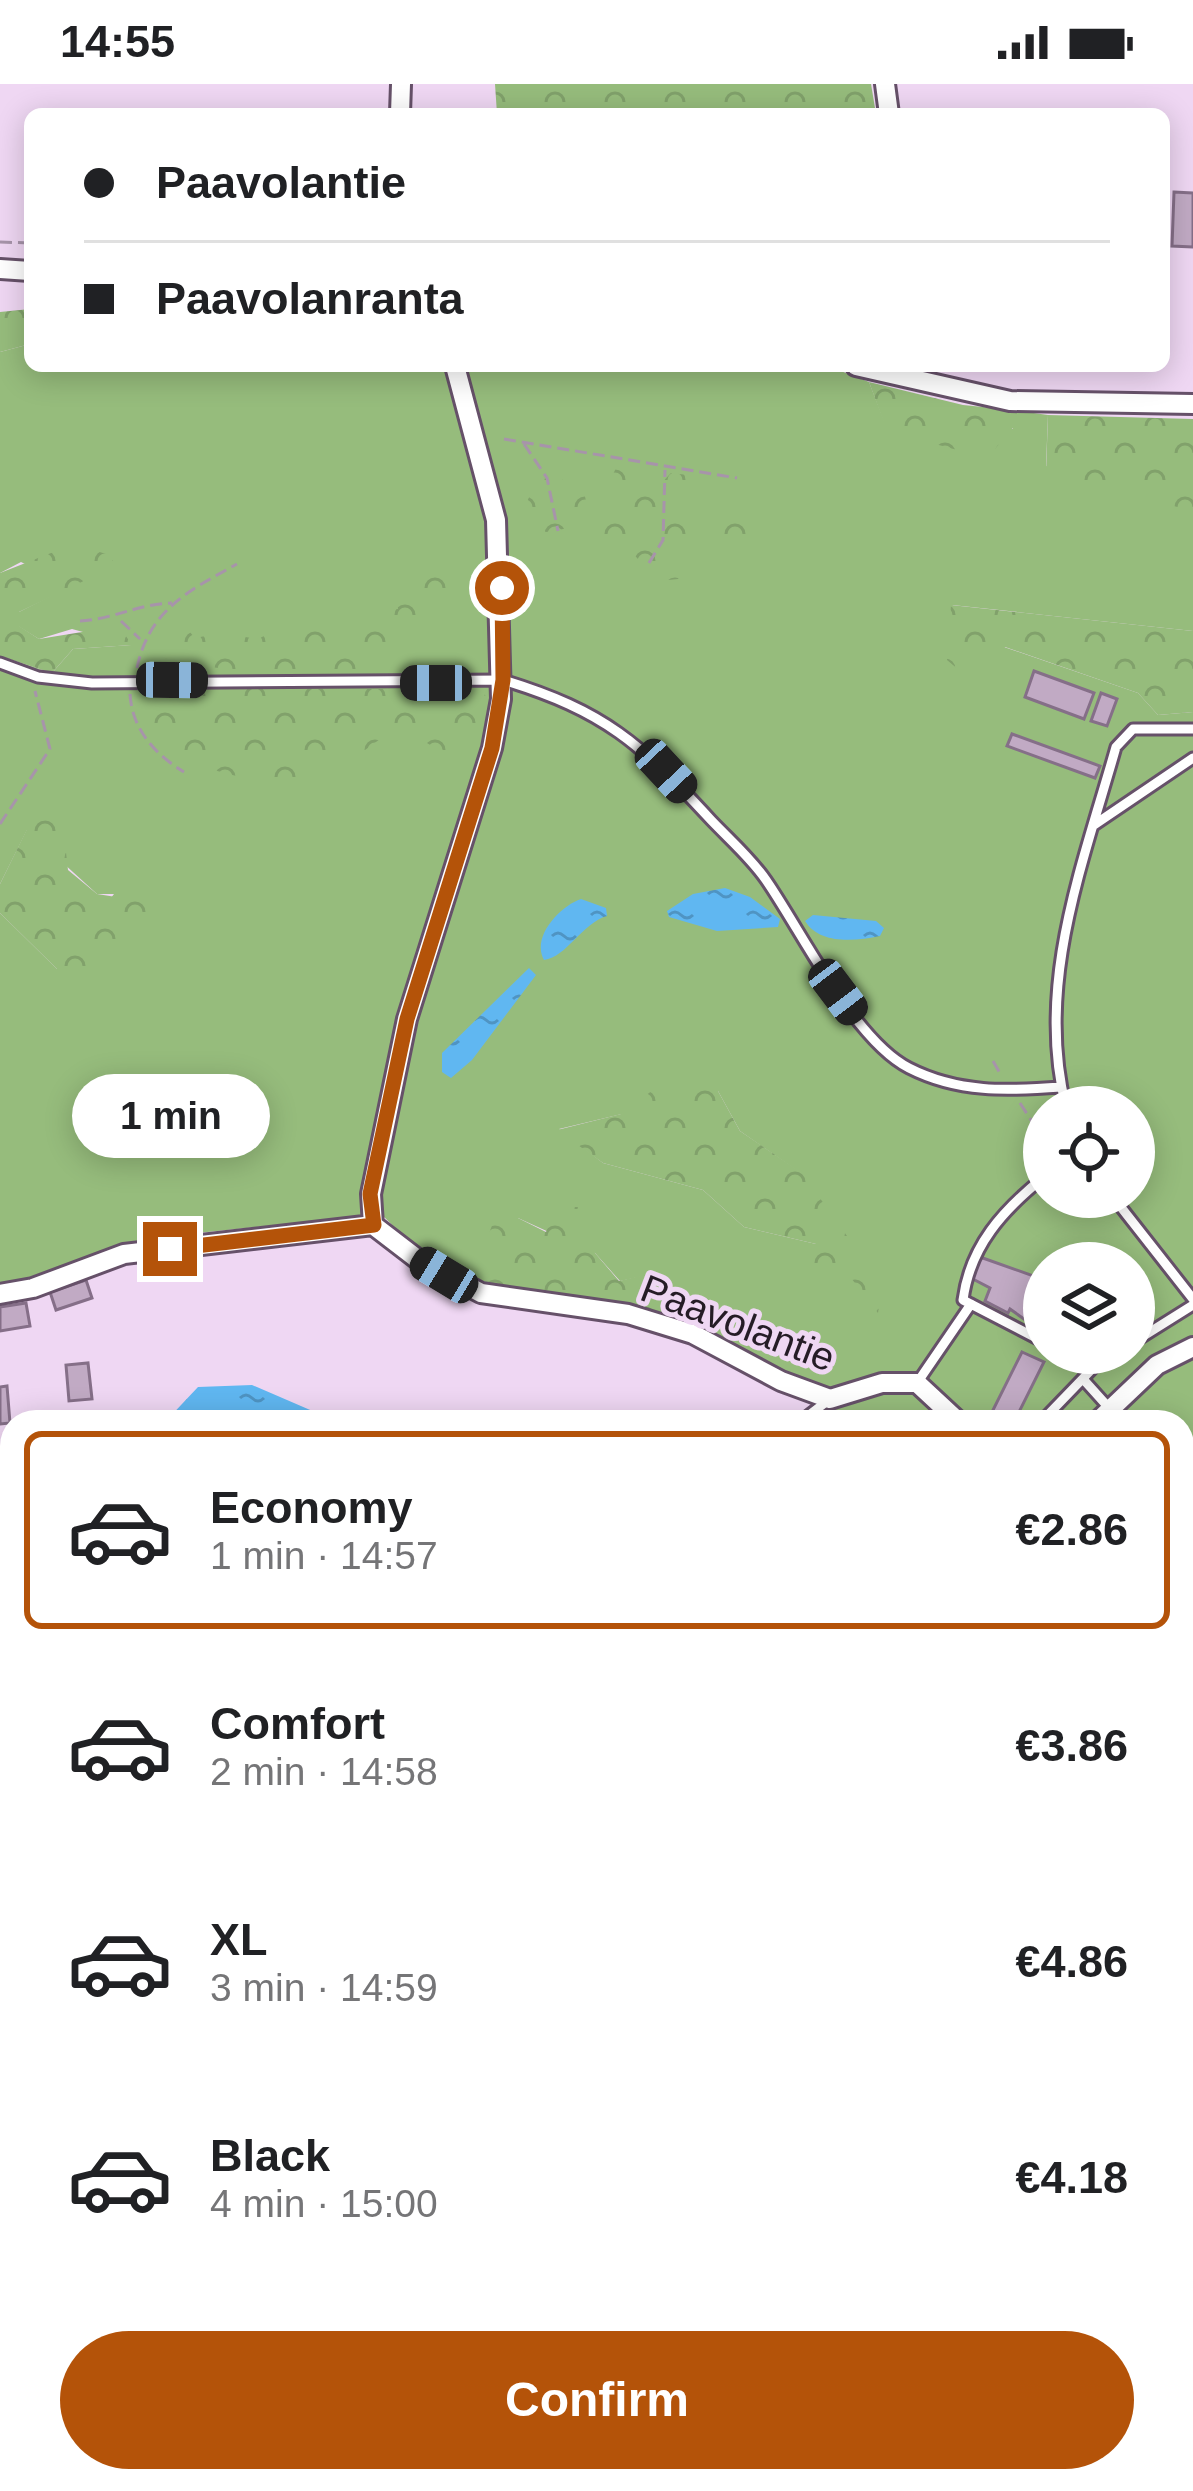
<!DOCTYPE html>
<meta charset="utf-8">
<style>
body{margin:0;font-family:Helvetica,sans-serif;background:#f2f2f2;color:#202124;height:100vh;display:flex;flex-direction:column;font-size:45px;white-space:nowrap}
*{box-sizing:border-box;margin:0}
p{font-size:39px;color:#757577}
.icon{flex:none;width:66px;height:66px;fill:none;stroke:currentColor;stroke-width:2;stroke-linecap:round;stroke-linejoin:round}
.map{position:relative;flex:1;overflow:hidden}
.details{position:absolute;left:0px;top:1326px;width:1194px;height:1083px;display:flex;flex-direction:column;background:#fff;border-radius:36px 36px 0 0;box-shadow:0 6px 30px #0003}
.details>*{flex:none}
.top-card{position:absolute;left:24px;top:24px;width:1146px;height:264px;border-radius:18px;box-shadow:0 6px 30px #0003;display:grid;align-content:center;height:264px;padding:0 60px;background:#fff}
.tools{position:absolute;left:1023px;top:1002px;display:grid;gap:24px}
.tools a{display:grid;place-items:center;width:132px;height:132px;border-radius:50%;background:#fff;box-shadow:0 6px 30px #0003;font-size:60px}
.end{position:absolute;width:54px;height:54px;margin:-27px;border:15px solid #b45309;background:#fff;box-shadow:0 0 0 6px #fff}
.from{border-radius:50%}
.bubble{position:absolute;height:84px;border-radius:42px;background:#fff;box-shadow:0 6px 30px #0003;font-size:39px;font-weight:700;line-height:84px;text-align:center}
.car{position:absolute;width:36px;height:72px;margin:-36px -18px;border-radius:15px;box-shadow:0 0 9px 3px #0007;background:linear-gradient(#222 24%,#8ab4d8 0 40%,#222 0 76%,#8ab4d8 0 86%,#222 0)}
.top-card b{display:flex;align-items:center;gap:42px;height:114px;font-size:45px}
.top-card b+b{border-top:3px solid #e0e0e0}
.top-card i{width:30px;height:30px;background:#202124}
ul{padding:21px 0 0;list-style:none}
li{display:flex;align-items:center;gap:36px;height:198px;margin:0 24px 18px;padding:0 36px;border:6px solid transparent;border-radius:18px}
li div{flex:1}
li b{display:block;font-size:45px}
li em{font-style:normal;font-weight:700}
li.current{border-color:#b45309}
li>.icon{width:108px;height:108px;stroke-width:1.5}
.button{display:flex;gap:24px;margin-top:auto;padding:24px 60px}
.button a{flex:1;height:138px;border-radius:72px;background:#b45309;color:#fff;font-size:48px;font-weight:700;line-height:138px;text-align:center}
.status{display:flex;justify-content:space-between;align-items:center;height:84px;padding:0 60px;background:#fff;direction:ltr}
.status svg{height:33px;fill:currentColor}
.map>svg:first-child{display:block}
</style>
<div class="status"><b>14:55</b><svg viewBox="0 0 49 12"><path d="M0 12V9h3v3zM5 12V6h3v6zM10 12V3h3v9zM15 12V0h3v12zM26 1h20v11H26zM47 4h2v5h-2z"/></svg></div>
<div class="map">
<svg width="1193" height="2407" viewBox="0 0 1193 2407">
<defs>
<pattern id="forest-crowns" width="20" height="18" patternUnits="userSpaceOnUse" patternTransform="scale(3)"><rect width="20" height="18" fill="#96bc7c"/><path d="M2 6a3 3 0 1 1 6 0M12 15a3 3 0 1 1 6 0" fill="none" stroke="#81a16b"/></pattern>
<pattern id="water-ripples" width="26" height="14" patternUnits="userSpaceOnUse" patternTransform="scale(3)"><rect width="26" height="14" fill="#60b7f1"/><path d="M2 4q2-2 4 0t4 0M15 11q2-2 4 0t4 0" fill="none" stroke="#4f94c3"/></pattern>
</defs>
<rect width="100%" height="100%" fill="#efd7f3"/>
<!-- grass -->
<path fill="#96bc7c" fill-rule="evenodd" d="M 30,260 L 30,282 L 828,282 L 869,298 L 888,347 L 1013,345 L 1013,326 L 1048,331 L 1046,382 L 1193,421 L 1193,547 L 952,521 L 1004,563 L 1138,609 L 1158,631 L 1193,628 L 1193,1422 L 1182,1443 L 1182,1338 L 809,1338 L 821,1305 L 772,1293 L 679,1223 L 648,1191 L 620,1197 L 595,1169 L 518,1134 L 471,1195 L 415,1163 L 381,1130 L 149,1154 L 0,1204 L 0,829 L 57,885 L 114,810 L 97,810 L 27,746 L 0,800 L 0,572 L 52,589 L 73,565 L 131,561 L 72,545 L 39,555 L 18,542 L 19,528 L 70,502 L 21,478 L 0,489 L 0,268 ZM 718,1007 L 740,1047 L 802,1090 L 848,1190 L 817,1169 L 816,1160 L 744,1143 L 703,1106 L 603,1079 L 559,1045 ZM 1044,1023 L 1134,1023 L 1134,1113 L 1044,1113 ZM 1044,1179 L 1134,1179 L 1134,1269 L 1044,1269 Z
M 1182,1474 L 1193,1499 L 1193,1573 L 1188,1574 L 1193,1587 L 1193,1681 L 1182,1693 Z
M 1182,1740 L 1193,1747 L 1193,2062 L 1182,2067 Z"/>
<!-- forest -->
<path fill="url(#forest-crowns)" d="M 495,0 L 871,0 L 876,30 L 497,30 Z
M 30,225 L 30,260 L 0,268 L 0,228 Z
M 869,298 L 963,321 L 1013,326 L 1013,344 L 987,374 L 887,347 Z
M 1048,331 L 1193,335 L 1193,427 L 1046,389 Z
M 624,367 L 640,404 L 654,407 L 671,389 L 721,395 L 722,410 L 672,415 L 671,424 L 699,437 L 700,460 L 678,495 L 658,497 L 628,464 L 590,454 L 584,444 L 615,425 L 608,401 Z
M 554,394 L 582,400 L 587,421 L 569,444 L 546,448 L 519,434 L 538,395 Z
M 746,422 L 767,446 L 726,461 L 714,450 L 725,432 Z
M 74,460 L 106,470 L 117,481 L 19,528 L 19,542 L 39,555 L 119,542 L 132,561 L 73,565 L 52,589 L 0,572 L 0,489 Z
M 457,487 L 463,502 L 425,532 L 387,590 L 239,588 L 159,573 L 154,556 L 159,541 L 183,540 L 195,554 L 221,549 L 258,555 L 288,540 L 300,551 L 338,537 L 353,539 L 374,526 L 398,525 L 396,503 Z
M 951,521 L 1193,547 L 1193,628 L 1158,631 L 1138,609 L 1005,563 L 993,583 L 959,586 L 947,576 Z
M 145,605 L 481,605 L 490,619 L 473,673 L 435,664 L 398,641 C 374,660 316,705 285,705 C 271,705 253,697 240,693 C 193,681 131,665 145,605 Z
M 62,733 L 68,786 L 97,810 L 167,821 L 156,847 L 97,886 L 57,885 L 0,829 L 0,800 L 30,739 Z
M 665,997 L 718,1007 L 740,1047 L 802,1089 L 882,1201 L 878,1229 L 848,1190 L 814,1192 L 809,1183 L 816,1160 L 744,1143 L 703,1106 L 603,1079 L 557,1046 L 621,1030 Z
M 556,1123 L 585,1123 L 595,1169 L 619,1197 L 648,1190 L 679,1223 L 667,1233 L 471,1195 L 495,1134 L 518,1134 L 546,1148 Z"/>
<!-- water -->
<path fill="url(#water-ripples)" d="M 725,804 L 750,813 L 780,835 L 778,843 L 717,847 L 669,833 L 667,827 L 693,810 Z
M 581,815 L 606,824 L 607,832 C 582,839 567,873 544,876 C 531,853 560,822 581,815 Z
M 813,831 L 876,837 L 884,844 L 880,852 C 855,857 820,861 805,837 Z
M 529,884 L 536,891 L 472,976 L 451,994 L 442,988 L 442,969 Z
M 252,1301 L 338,1338 L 165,1338 L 198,1303 Z
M 12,1378 L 12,2397 L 1089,2397 L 1097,2407 L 0,2407 L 0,1380 Z"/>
<!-- building -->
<path fill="#c1aac4" stroke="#856f88" stroke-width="3" d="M 1174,108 L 1193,109 L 1193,163 L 1172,162 Z
M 1034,587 L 1094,609 L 1084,635 L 1025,613 Z
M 1101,609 L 1117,615 L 1107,642 L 1091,637 Z
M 1012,650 L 1100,682 L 1095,694 L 1007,662 Z
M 980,1173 L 1042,1195 L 1044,1236 L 1038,1245 L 1010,1225 L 1008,1229 L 985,1217 L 990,1204 L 969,1193 Z
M 86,1196 L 92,1214 L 56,1226 L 50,1208 Z
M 26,1219 L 30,1242 L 0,1247 L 0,1223 Z
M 1022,1268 L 1044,1278 L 1014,1338 L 1008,1338 L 991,1330 Z
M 88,1279 L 92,1315 L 69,1317 L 66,1281 Z
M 7,1302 L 10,1339 L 0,1340 L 0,1303 Z"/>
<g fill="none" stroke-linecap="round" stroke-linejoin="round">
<defs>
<path id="service" d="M 0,579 L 38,593 L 92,599 L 503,596 C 605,627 640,659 711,736 C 729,755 751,774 766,796 C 802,848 854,956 909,984 C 958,1009 1007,1007 1061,1003
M 1094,741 L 1193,674
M 1066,1023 C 1035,900 1083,780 1116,663 L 1133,645 L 1193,645
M 1044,1093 C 1003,1126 970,1162 963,1216 L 1044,1258
M 1113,1113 L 1193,1215
M 1134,1258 L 1193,1221
M 1066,1269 L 1094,1283 L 1116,1269
M 1083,1295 L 1110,1325
M 917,1299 L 971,1220
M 800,1338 L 830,1315
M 1041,1338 L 1094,1283"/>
<path id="minor" d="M 885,0 L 889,30
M 400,30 L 401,0
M 0,185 L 30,187
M 455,282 L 496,436 L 501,615 L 492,664 L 407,935 L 371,1110 L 373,1141 L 416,1174 L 481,1209 L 628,1230 L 693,1250 L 781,1297 L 830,1315 L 882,1299 L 917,1299 L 959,1338
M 856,282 L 1010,317 L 1193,320
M 0,1210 L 33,1204 L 124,1170 L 373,1141
M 1097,1338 L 1157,1281 L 1193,1263
M 1182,1584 L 1193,1586
M 1182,1736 L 1193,1726
M 1182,2208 L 1193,2237"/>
</defs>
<!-- service casing -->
<use href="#service" stroke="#665169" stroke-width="15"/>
<!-- minor casing -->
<use href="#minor" stroke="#665169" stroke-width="24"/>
<!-- path -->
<path stroke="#a794aa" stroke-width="3" stroke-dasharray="12 6" stroke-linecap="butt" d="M 0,158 L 30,159
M 504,355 L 737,394
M 524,360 L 547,394 L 558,447
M 649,479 L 663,456 L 665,386
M 80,537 C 114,535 138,520 172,519
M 121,537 L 140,555
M 137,584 C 149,526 188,507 237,480
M 130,610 C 132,646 156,671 184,688
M 0,740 L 50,665 L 35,607
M 993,977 L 1001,991
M 1020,1019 L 1044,1056"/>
<!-- service -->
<use href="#service" stroke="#fff" stroke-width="9"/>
<!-- minor -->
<use href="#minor" stroke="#fff" stroke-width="18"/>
</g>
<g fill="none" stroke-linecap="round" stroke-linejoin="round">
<!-- route -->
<path stroke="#b45309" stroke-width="15" d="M 170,1165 L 374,1141 L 370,1110 L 407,935 L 492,664 L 503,596 L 502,504"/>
</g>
<g text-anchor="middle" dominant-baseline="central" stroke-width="10" stroke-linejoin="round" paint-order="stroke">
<!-- street labels -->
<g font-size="39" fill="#251c26" stroke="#efd7f3">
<text transform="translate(738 1239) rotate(21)">Paavolantie</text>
</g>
</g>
</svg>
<div class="tools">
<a><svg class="icon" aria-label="locate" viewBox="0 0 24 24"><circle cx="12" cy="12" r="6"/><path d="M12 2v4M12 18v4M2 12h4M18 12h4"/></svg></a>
<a><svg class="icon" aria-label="layers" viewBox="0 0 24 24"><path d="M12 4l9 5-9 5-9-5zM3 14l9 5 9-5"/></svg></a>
</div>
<i class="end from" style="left:502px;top:504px"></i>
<i class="end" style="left:170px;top:1165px"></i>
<div class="bubble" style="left:72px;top:990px;width:198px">1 min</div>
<i class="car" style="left:172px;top:596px;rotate:91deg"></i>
<i class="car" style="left:436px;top:599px;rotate:270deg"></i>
<i class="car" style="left:666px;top:687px;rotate:137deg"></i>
<i class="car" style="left:838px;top:908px;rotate:143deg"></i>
<i class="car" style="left:444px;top:1191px;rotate:301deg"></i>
<div class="top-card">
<b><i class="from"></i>Paavolantie</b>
<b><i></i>Paavolanranta</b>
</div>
<section class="details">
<ul>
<li class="current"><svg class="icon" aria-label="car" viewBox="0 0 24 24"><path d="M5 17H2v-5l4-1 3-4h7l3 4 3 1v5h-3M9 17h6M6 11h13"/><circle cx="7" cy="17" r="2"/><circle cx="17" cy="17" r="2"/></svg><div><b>Economy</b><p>1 min · 14:57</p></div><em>€2.86</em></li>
<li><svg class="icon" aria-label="car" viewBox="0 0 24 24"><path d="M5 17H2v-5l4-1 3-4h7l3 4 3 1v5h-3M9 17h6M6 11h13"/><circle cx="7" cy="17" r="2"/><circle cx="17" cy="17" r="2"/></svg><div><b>Comfort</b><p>2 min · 14:58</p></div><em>€3.86</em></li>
<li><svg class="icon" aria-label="car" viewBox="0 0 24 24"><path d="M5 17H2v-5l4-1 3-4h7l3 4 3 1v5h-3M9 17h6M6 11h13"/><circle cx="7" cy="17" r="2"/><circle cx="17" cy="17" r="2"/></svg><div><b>XL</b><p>3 min · 14:59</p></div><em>€4.86</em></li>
<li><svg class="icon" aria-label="car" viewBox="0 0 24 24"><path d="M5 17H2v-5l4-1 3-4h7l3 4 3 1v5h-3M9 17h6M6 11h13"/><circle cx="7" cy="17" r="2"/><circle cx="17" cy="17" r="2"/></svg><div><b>Black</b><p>4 min · 15:00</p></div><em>€4.18</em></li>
</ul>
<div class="button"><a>Confirm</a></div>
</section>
</div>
